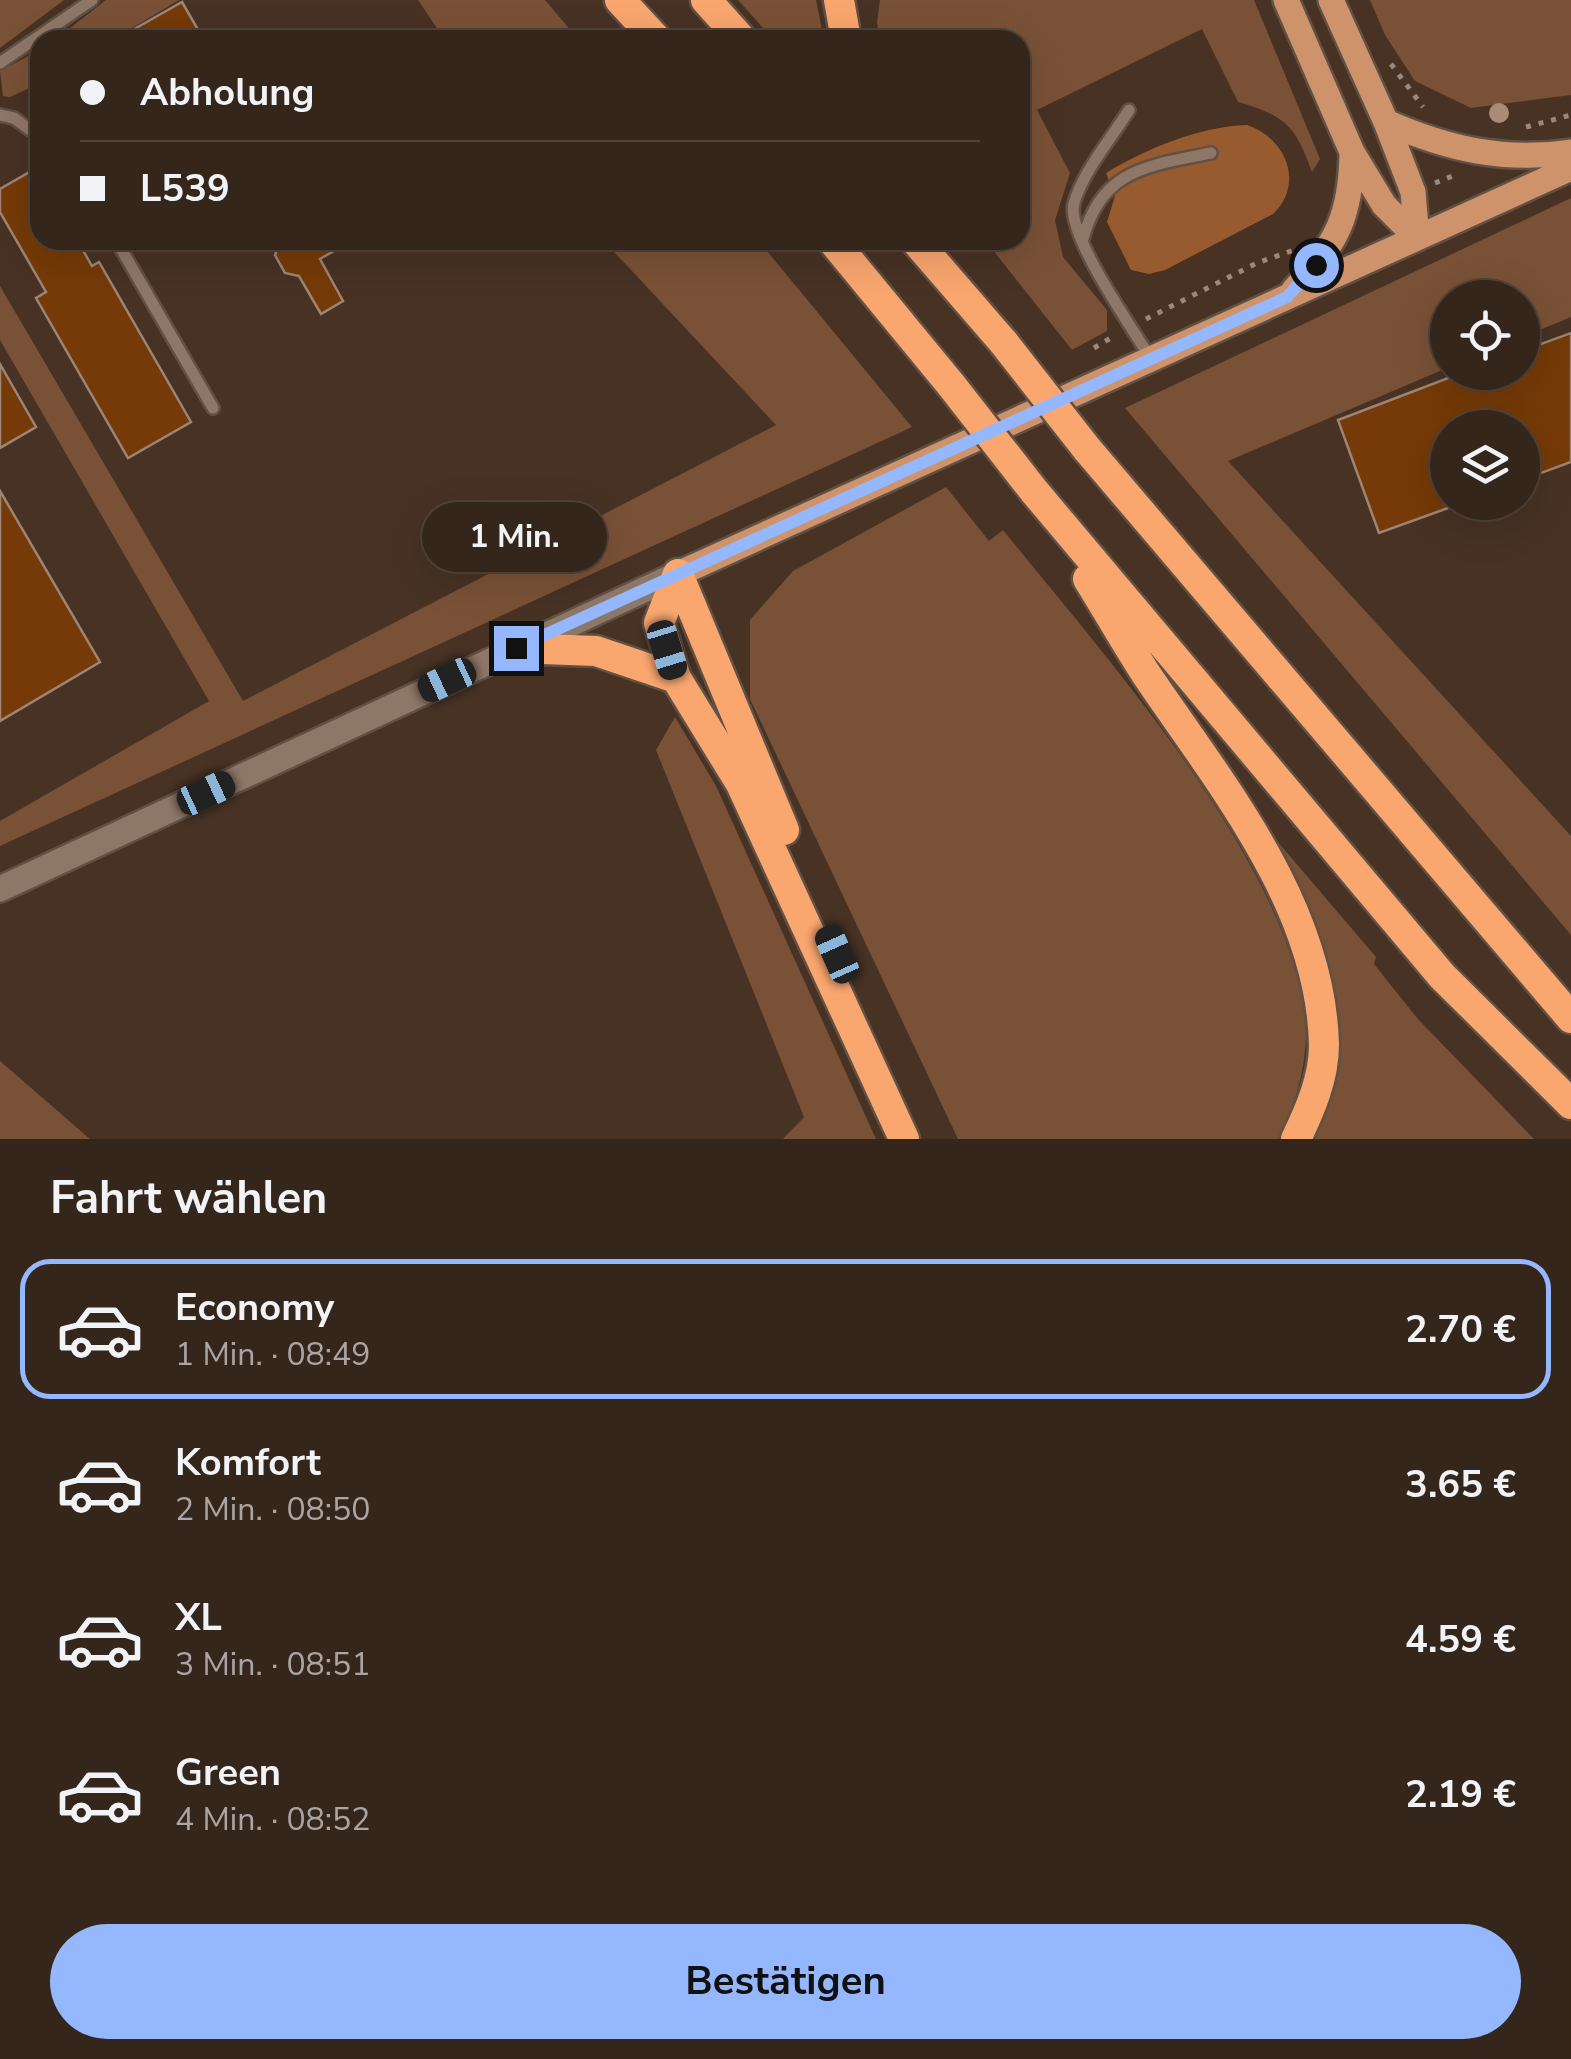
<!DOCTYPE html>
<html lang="de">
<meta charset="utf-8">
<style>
body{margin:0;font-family:"Nunito Sans",sans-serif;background:#403228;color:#f1f3f6;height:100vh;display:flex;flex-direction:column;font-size:38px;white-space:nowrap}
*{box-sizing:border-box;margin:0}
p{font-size:32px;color:#aaa5a3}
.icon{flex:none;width:55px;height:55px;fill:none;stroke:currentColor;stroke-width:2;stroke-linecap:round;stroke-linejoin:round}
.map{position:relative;height:1139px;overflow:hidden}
.panel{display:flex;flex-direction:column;background:#35261b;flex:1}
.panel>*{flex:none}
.guide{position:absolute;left:30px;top:30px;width:1000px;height:220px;border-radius:30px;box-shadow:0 10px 40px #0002,0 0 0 2px #4f433a;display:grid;align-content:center;height:220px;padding:0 50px;background:#35261b}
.tools{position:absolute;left:1430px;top:280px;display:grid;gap:20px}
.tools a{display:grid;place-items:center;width:110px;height:110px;border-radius:50%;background:#35261b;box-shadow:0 10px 40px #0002,0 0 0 2px #4f433a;font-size:50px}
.end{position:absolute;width:45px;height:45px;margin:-22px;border:12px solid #94b7fd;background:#111;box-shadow:0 0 0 5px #111}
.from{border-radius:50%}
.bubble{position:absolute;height:70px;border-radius:35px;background:#35261b;box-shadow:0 10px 40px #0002,0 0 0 2px #4f433a;font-size:32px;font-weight:700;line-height:70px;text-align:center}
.car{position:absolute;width:30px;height:60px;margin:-30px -15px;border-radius:12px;box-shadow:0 0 8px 2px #0007;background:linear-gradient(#222 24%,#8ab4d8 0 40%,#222 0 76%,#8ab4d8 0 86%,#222 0)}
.guide b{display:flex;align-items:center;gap:35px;height:95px;font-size:38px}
.guide b+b{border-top:2px solid #4f433a}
.guide i{width:25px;height:25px;background:#f1f3f6}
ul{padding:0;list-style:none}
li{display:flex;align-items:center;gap:30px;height:140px;margin:0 20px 15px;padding:0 30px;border:5px solid transparent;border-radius:30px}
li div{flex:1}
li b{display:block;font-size:38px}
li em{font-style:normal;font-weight:700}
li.selected{border-color:#94b7fd}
li>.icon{width:90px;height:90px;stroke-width:1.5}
h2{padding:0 50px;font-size:45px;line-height:120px}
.cta{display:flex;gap:20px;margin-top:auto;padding:20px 50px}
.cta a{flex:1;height:115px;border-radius:60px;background:#94b7fd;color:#111;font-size:40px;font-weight:700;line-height:115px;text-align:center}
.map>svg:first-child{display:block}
</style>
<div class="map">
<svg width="1571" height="1139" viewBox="0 0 1571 1139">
<rect width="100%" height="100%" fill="#473224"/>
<!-- green -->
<path fill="#795136" d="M 0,0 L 64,0 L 0,48 Z
M 106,0 L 179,0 L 112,40 L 55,40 Z
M 418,0 L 545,0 L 579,40 L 445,40 Z
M 738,0 L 816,0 L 824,40 L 774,40 Z
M 880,0 L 1254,0 L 1320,159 L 1312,172 C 1295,125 1286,116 1238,102 L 1202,29 L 1037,110 L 1070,173 L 1055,220 L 1063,257 L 1107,310 L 1107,331 L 1072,350 L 985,240 L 1020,240 L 1020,40 L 880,40 L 877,22 Z
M 1370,0 L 1571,0 L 1571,95 L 1471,108 L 1415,81 L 1385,35 Z
M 40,50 L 40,83 L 10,97 L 3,96 L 0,71 Z
M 1571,198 L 1571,317 L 1523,337 L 1522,298 L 1448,298 L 1447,368 L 1228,461 L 1571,836 L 1571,935 L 1125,408 Z
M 603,240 L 758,240 L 912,427 L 0,846 L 0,821 L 209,701 L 0,340 L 0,286 L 243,701 L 776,425 Z
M 946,487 L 989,541 L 1003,530 C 1099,649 1306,880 1306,1037 C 1305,1073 1294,1108 1278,1139 L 958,1139 L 750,699 L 750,620 L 793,571 Z
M 675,717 L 716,786 L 876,1139 L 783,1139 L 804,1117 L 656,750 Z
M 1265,827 L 1376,957 L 1374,964 L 1417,1018 L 1534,1139 L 1311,1139 L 1329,1089 Z
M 0,1061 L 90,1139 L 0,1139 Z"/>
<!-- water -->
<path fill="#985b2f" d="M 1247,125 C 1286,138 1305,183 1273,214 L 1165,270 L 1149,274 L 1131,270 L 1107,222 L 1115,196 L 1106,173 C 1148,148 1198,127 1247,125 Z"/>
<!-- building -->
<path fill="#753a07" stroke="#9d8575" stroke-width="2.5" d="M 182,2 L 204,40 L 115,40 Z
M 40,166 L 40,240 L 77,240 L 92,266 L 99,262 L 191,422 L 128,458 L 36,298 L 46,292 L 0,212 L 0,189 Z
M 280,240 L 353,240 L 320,259 L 343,301 L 321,314 L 299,276 L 285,273 L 275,255 Z
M 1571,333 L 1571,462 L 1522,480 L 1522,428 L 1448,428 L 1448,508 L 1379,533 L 1338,420 L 1464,372 L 1522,372 L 1522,351 Z
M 0,364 L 36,427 L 0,448 Z
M 0,491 L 100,662 L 0,721 Z"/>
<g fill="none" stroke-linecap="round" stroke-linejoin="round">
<defs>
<path id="lane" d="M 0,63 L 92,0
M 1129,110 C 1111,139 1084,170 1074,203 C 1065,233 1133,329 1151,359
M 0,115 L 14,118 L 40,137
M 1083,239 C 1101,169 1148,166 1211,153
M 116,240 L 213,408"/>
<path id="secondary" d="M 0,889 L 678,574"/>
<path id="primary" d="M 1286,0 L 1352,152 L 1384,205 L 1417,238
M 1331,0 L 1386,122 L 1413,192 L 1417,238
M 1386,122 C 1448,149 1504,162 1571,152
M 1294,290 C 1337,242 1351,217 1352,152
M 678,574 L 1571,168"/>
<path id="highway" d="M 620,0 L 657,40
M 706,0 L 742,40
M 839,0 L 846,40
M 832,240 L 952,386
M 915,240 L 1004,343
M 1087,449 L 1571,1018
M 1034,491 L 1442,976 L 1571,1104
M 678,574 L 659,623 L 676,678 L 741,784 L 904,1139
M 678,574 L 784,830
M 1088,579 C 1108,611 1127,645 1148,677 C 1222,786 1321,906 1324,1045 C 1324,1078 1310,1110 1296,1139
M 516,648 L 596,651 L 676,678"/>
</defs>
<!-- lane casing -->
<use href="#lane" stroke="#615044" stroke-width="16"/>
<!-- secondary casing -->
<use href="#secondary" stroke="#615044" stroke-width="30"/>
<!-- primary casing -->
<use href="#primary" stroke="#615044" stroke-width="30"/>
<!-- highway casing -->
<use href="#highway" stroke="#615044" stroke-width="35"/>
<!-- path -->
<path stroke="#9a887d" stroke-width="5" stroke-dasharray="5 8" stroke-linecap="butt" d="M 1391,64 L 1423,107
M 1526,127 L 1571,115
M 1435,183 L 1455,175
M 1146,319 L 1257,263 L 1294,250
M 1094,348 L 1114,336"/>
<!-- lane -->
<use href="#lane" stroke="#8f7768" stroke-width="11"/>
<!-- secondary -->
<use href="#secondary" stroke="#8f7768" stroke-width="25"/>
<!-- primary -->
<use href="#primary" stroke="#cf936c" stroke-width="25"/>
<!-- highway -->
<use href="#highway" stroke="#f9a66f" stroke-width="30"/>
<defs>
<path id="highway-bridge" d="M 1004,343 L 1087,449
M 952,386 L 1034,491"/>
</defs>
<!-- highway-bridge casing -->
<use href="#highway-bridge" stroke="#615044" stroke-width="35" stroke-linecap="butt"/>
<!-- highway-bridge -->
<use href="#highway-bridge" stroke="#f9a66f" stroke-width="30"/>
</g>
<!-- trees -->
<circle fill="#a98b78" cx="1499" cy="113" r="10"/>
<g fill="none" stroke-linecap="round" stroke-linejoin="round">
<!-- route -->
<path stroke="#94b7fd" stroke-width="12" d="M 516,648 L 1287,297 L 1316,265"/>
</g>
</svg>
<div class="tools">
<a><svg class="icon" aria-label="locate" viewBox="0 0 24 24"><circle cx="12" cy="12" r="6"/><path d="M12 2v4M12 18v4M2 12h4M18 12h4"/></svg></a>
<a><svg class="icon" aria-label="layers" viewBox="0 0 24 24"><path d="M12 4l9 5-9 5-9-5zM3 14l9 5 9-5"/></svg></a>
</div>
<i class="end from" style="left:1316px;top:265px"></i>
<i class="end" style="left:516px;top:648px"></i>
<div class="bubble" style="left:422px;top:502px;width:185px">1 Min.</div>
<i class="car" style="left:667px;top:650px;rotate:163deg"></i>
<i class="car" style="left:447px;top:680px;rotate:245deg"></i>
<i class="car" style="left:206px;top:793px;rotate:65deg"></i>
<i class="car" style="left:837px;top:954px;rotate:336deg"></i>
<div class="guide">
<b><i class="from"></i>Abholung</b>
<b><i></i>L539</b>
</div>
</div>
<section class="panel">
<h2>Fahrt wählen</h2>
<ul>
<li class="selected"><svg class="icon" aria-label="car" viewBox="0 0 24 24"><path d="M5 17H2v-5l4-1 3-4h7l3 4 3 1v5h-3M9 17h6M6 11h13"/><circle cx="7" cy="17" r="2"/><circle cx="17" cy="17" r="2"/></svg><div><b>Economy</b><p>1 Min. · 08:49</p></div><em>2.70 €</em></li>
<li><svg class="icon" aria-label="car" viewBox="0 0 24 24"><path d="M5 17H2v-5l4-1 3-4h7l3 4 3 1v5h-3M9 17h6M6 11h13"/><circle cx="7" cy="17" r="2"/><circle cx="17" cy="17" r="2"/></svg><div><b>Komfort</b><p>2 Min. · 08:50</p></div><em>3.65 €</em></li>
<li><svg class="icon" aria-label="car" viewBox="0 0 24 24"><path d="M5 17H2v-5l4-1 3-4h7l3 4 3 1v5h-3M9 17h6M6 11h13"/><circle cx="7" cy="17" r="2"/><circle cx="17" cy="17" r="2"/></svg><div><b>XL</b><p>3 Min. · 08:51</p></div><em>4.59 €</em></li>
<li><svg class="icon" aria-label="car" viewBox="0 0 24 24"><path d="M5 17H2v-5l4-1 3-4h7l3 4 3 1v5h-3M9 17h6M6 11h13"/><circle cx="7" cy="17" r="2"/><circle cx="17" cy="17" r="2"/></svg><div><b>Green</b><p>4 Min. · 08:52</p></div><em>2.19 €</em></li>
</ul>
<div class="cta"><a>Bestätigen</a></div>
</section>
